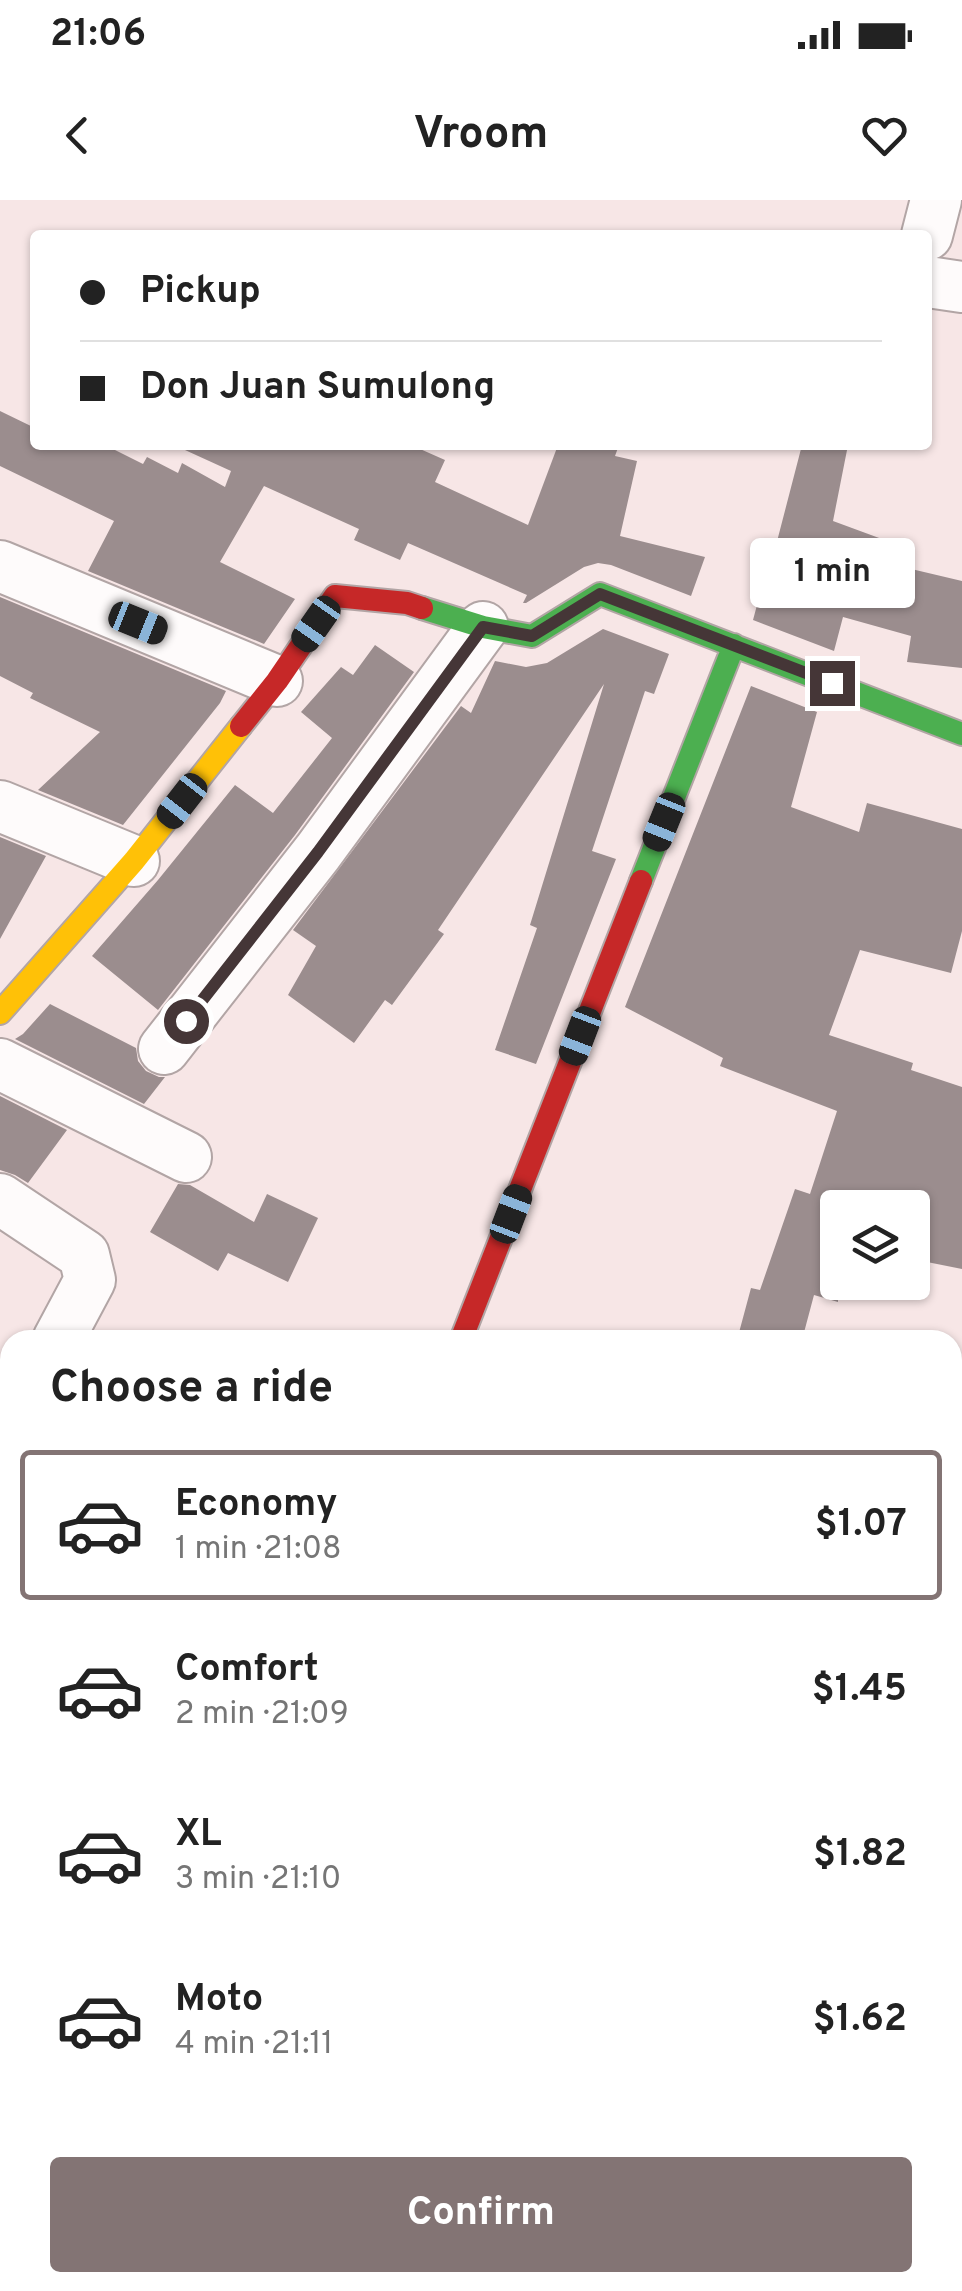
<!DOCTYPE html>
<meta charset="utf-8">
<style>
body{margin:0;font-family:Overpass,sans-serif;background:#f6f6f6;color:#222;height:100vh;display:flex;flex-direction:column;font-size:38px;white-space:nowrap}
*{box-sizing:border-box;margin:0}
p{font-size:32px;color:#767676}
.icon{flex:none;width:55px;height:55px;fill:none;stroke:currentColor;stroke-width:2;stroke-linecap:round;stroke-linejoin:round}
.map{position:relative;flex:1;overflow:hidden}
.side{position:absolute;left:0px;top:1130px;width:962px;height:962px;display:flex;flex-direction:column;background:#fff;border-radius:30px 30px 0 0;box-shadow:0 2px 8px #0004}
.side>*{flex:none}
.guide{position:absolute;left:30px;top:30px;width:902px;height:220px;border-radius:10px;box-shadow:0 2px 8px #0004;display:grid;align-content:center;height:220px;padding:0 50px;background:#fff}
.fabs{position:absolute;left:820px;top:990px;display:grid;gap:20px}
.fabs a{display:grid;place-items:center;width:110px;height:110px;border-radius:10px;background:#fff;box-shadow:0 2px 8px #0004;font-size:50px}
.end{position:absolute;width:45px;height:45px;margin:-22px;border:12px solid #453637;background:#fff;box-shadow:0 0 0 5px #fff}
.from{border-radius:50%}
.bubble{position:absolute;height:70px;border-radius:10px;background:#fff;box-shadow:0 2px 8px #0004;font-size:32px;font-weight:700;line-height:70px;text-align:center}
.car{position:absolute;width:30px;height:60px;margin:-30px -15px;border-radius:12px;box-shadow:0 0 8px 2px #0007;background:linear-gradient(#222 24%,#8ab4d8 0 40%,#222 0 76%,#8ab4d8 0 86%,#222 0)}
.guide b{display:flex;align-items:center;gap:35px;height:95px;font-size:38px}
.guide b+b{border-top:2px solid #e0e0e0}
.guide i{width:25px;height:25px;background:#222}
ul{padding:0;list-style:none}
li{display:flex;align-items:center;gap:30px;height:150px;margin:0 20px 15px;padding:0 30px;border:5px solid transparent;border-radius:10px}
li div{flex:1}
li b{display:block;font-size:38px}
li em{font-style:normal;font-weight:700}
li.current{border-color:#837474}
li>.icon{width:90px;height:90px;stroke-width:1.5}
h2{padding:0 50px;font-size:45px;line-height:120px}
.primary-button{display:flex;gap:20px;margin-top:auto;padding:20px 50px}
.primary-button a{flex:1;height:115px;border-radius:10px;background:#837474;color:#fff;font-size:40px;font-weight:700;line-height:115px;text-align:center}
.status{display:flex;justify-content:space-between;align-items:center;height:70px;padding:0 50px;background:#fff;direction:ltr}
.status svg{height:28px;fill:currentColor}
header{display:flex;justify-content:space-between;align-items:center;height:130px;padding:0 50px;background:#fff;font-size:45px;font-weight:700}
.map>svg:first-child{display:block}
</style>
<div class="status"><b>21:06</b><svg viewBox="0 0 49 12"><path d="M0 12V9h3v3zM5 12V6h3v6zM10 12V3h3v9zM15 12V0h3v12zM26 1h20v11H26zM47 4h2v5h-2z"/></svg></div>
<header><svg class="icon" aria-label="back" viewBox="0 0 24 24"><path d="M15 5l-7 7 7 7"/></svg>Vroom<svg class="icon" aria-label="heart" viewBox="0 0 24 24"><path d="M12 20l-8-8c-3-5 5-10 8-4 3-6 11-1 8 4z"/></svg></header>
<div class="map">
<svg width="962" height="2091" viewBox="0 0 962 2091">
<rect width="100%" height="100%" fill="#f7e6e6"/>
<!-- building -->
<path fill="#9b8d8e" d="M 0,211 L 35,228 L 35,245 L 105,245 L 143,264 L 147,257 L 178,273 L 182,263 L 225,287 L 231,271 L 174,245 L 411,245 L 445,260 L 435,282 L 528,325 L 558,245 L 619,245 L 615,256 L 637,261 L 620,336 L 705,357 L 691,396 L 611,365 L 598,363 L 584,367 L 526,403 L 523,403 L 527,395 L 408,343 L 400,360 L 354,340 L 359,329 L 264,286 L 220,362 L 295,399 L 264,444 L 88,371 L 114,321 L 0,266 Z
M 802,245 L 848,245 L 833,321 L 890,342 L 886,363 L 962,381 L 962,468 L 907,462 L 911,436 L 843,417 L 834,451 L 753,420 L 771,353 L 774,353 Z
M 0,397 L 226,491 L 220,503 L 123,625 L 38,590 L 100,532 L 30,498 L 33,493 L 0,476 Z
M 603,429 L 669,454 L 654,494 L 645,491 L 592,651 L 616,659 L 536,864 L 495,850 L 537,728 L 530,725 L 604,484 L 438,730 L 444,734 L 392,805 L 385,800 L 354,843 L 288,795 L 316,746 L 293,730 L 461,506 L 471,513 L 495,461 L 526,467 L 547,463 Z
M 375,445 L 414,472 L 295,635 L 158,810 L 92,756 L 158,680 L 235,585 L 273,613 L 332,538 L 301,512 L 341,467 L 353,475 Z
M 751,486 L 817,512 L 791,607 L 859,632 L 867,603 L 962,629 L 962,731 L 951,773 L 860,750 L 829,835 L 913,863 L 911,870 L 962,887 L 962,1069 L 912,1059 L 912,1008 L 838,1008 L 838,1102 L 814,1095 L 802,1140 L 737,1140 L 751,1088 L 760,1090 L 795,989 L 810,994 L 837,911 L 720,866 L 723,858 L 625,807 Z
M 0,637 L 46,656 L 0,739 Z
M 50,804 L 136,848 L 138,861 L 146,871 L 159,877 L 165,877 L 144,904 L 15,839 L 23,834 Z
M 0,896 L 67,930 L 28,983 L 15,975 L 0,970 Z
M 178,984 L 190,985 L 254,1022 L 267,994 L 318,1018 L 288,1082 L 228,1053 L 218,1071 L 150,1032 Z"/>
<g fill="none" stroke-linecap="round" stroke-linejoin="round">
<defs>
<path id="lane" d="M 952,1407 L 962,1412"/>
<path id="street" d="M 927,35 L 936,0
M 928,82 L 962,87
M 0,366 L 277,481
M 0,606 L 134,661
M 164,849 L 318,652 L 483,427
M 0,864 L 186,957
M 0,999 L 84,1055 L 90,1080 L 58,1140
M 0,1250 L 10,1231
M 0,1761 L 10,1773
M 952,1787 L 962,1796
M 952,1991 L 962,1993
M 447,2082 L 460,2091"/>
<path id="fast" d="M 422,408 L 483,427 L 532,436 L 600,394 L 962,534
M 641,681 L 734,445"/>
<path id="slow" d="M 0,813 L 134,661 L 241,526"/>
<path id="jam" d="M 241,526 L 277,481 L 335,396 L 407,403 L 422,408
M 461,1140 L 641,681"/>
</defs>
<!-- lane casing -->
<use href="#lane" stroke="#b2a5a5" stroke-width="29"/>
<!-- street casing -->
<use href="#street" stroke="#b2a5a5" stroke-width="54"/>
<!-- fast casing -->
<use href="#fast" stroke="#b2a5a5" stroke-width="26"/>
<!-- slow casing -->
<use href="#slow" stroke="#b2a5a5" stroke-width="26"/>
<!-- jam casing -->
<use href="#jam" stroke="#b2a5a5" stroke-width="26"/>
<!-- lane -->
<use href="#lane" stroke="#fefbfb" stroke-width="25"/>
<!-- street -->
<use href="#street" stroke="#fefbfb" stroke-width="50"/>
<!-- fast -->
<use href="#fast" stroke="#4caf50" stroke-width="22"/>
<!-- slow -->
<use href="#slow" stroke="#ffc107" stroke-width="22"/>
<!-- jam -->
<use href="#jam" stroke="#c62828" stroke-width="22"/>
</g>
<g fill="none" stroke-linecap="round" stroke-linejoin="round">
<!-- route -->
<path stroke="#453637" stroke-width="12" d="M 186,821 L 318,652 L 483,427 L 532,436 L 600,394 L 832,483"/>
</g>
</svg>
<div class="fabs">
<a><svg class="icon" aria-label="layers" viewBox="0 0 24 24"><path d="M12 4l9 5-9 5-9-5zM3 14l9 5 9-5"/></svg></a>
</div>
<i class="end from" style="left:186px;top:821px"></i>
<i class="end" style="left:832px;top:483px"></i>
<div class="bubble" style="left:750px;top:338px;width:165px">1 min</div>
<i class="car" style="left:138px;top:423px;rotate:112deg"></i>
<i class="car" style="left:316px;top:424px;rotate:215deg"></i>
<i class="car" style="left:182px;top:601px;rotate:218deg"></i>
<i class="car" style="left:664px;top:622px;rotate:202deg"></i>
<i class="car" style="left:580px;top:836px;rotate:201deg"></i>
<i class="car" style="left:511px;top:1014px;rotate:21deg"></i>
<div class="guide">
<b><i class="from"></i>Pickup</b>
<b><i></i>Don Juan Sumulong</b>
</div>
<section class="side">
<h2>Choose a ride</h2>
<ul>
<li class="current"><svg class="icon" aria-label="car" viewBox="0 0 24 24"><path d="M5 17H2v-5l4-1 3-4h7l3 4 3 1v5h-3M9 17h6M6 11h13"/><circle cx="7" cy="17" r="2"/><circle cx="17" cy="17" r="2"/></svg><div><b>Economy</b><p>1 min · 21:08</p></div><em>$1.07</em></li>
<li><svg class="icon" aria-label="car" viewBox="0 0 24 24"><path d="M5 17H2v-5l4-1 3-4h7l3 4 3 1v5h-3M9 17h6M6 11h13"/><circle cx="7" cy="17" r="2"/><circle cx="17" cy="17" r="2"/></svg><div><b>Comfort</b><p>2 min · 21:09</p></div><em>$1.45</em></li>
<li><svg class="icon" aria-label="car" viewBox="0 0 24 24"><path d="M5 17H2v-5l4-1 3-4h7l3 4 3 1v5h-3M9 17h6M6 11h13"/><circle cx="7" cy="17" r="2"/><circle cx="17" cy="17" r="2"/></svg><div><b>XL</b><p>3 min · 21:10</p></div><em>$1.82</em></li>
<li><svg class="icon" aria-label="car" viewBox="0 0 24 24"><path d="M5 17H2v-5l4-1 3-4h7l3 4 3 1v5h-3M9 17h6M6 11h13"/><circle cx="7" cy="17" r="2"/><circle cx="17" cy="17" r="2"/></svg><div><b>Moto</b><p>4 min · 21:11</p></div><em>$1.62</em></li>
</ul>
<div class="primary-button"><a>Confirm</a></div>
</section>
</div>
